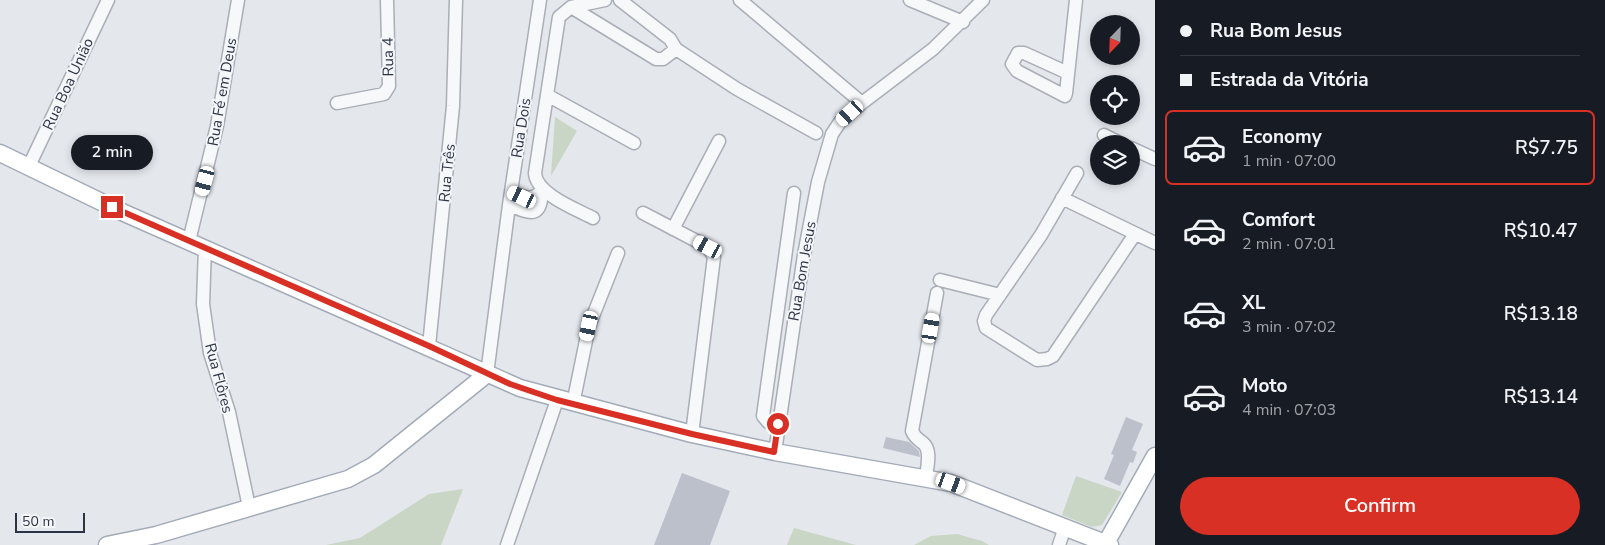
<!DOCTYPE html>
<meta charset="utf-8">
<style>
body{margin:0;font-family:"Nunito Sans",sans-serif;background:#242831;color:#f1f3f6;height:100vh;display:flex;flex-direction:column;font-size:19px;white-space:nowrap}
*{box-sizing:border-box;margin:0}
p{font-size:16px;color:#9ea1a6}
.icon{flex:none;width:28px;height:28px;fill:none;stroke:currentColor;stroke-width:2;stroke-linecap:round;stroke-linejoin:round}
.map{position:relative;flex:1;overflow:hidden}
.panel{display:flex;flex-direction:column;background:#171b24;width:450px}
.panel>*{flex:none}
.top-card{display:grid;align-content:center;height:110px;padding:0 25px;background:#171b24}
.needle{width:32px;rotate:203deg}
.tools{position:absolute;left:1090px;top:15px;display:grid;gap:10px}
.tools a{display:grid;place-items:center;width:50px;height:50px;border-radius:50%;background:#171b24;box-shadow:0 2px 8px #0003;font-size:25px}
.scale{position:absolute;left:15px;bottom:12px;width:70px;box-sizing:border-box;padding-left:5px;border:2px solid #2b3445;border-top:0;font-size:14px;line-height:18px;white-space:nowrap;color:#2b3445;-webkit-text-stroke:4px #f4f6f9;paint-order:stroke}
.end{position:absolute;width:22px;height:22px;margin:-11px;border:6px solid #d93025;background:#fff;box-shadow:0 0 0 2px #fff}
.from{border-radius:50%}
.bubble{position:absolute;height:35px;border-radius:18px;background:#171b24;box-shadow:0 2px 8px #0003;font-size:16px;font-weight:600;line-height:35px;text-align:center}
.car{position:absolute;width:15px;height:30px;margin:-15px -8px;border-radius:6px;box-shadow:0 0 4px 1px #0007;background:linear-gradient(#fff 24%,#345 0 40%,#fff 0 76%,#345 0 86%,#fff 0)}
.top-card b{display:flex;align-items:center;gap:18px;height:48px;font-size:19px}
.top-card b+b{border-top:1px solid #363941}
.top-card i{width:12px;height:12px;background:#f1f3f6}
ul{padding:0;list-style:none}
li{display:flex;align-items:center;gap:15px;height:75px;margin:0 10px 8px;padding:0 15px;border:2px solid transparent;border-radius:8px}
li div{flex:1}
li b{display:block;font-size:19px}
li em{font-style:normal;font-weight:600}
li.current{border-color:#d93025}
li>.icon{width:45px;height:45px;stroke-width:1.5}
.cta{display:flex;gap:10px;margin-top:auto;padding:10px 25px}
.cta a{flex:1;height:58px;border-radius:30px;background:#d93025;color:#fff;font-size:20px;font-weight:600;line-height:58px;text-align:center}
main{display:flex;flex:1;min-height:0}
.map>svg:first-child{display:block}
</style>
<main>
<div class="map">
<svg width="1155" height="545" viewBox="0 0 1155 545">
<rect width="100%" height="100%" fill="#e4e7ec"/>
<!-- green -->
<path fill="#c9d6c5" d="M 555,117 L 577,131 L 551,176 Z
M 1076,476 L 1122,492 L 1102,525 L 1092,527 L 1062,515 Z
M 463,489 L 441,545 L 326,545 L 360,538 L 429,494 Z
M 794,528 L 856,545 L 787,545 Z
M 957,534 L 982,541 L 989,545 L 914,545 L 931,536 Z"/>
<!-- building -->
<path fill="#bbc0ca" d="M 1126,417 L 1143,424 L 1132,450 L 1137,452 L 1133,463 L 1130,462 L 1120,486 L 1104,479 L 1114,455 L 1111,454 Z
M 886,437 L 909,442 L 919,451 L 920,457 L 883,448 Z
M 682,473 L 730,491 L 710,545 L 654,545 Z"/>
<g fill="none" stroke-linecap="round" stroke-linejoin="round">
<defs>
<path id="minor" d="M 740,0 L 862,103
M 910,0 L 963,22
M 571,7 L 656,59 L 663,59 L 676,49 L 670,39 L 620,0
M 676,49 L 737,89 L 816,133
M 1068,73 L 1024,53 L 1018,53 L 1012,64 L 1017,71 L 1065,96 L 1066,93 L 1076,0
M 547,95 L 634,143
M 337,103 L 384,94 L 389,86 L 387,0
M 1104,135 L 1122,144
M 1131,148 L 1155,159
M 28,168 L 108,0
M 1077,173 L 1041,235 L 986,315 L 984,321 L 986,328 L 1037,360 L 1047,359 L 1053,356 L 1135,234
M 511,192 C 523,197 533,202 542,190
M 1062,198 L 1155,243
M 509,205 C 531,214 541,219 542,190
M 643,213 L 708,247 L 714,257 L 692,434
M 593,218 C 576,209 536,194 535,173 L 559,17 L 571,7 L 605,0
M 673,229 L 719,141
M 189,241 L 217,126 L 238,0
M 205,247 L 203,304 L 210,353 L 229,412 L 249,507
M 940,280 L 1000,295
M 429,346 L 453,106 L 456,0
M 487,374 L 509,205 L 540,0
M 573,404 L 589,326 L 618,253
M 778,424 L 768,422 L 763,416 L 794,193
M 775,452 L 804,255 L 818,182 L 832,134 L 840,122 L 862,103 L 933,49 L 983,0
M 926,477 C 927,467 932,450 923,443 C 918,439 915,438 912,431 L 937,293
M 507,545 L 557,400
M 1059,545 L 1065,527"/>
<path id="major" d="M 0,153 L 122,212 L 520,388 L 692,434 L 775,452 L 951,483 L 1110,545
M 1106,543 L 1155,456
M 107,545 L 156,535 L 348,479 L 374,465 L 487,374"/>
</defs>
<!-- minor casing -->
<use href="#minor" stroke="#a9aeb7" stroke-width="15"/>
<!-- major casing -->
<use href="#major" stroke="#a3abb8" stroke-width="19"/>
<!-- minor -->
<use href="#minor" stroke="#f7f8fa" stroke-width="12"/>
<!-- major -->
<use href="#major" stroke="#fff" stroke-width="16"/>
</g>
<g fill="none" stroke-linecap="round" stroke-linejoin="round">
<!-- route -->
<path stroke="#d93025" stroke-width="6" d="M 112,207 L 429,346 L 510,384 L 557,400 L 692,434 L 774,452 L 778,424"/>
</g>
<g text-anchor="middle" dominant-baseline="central" stroke-width="4" stroke-linejoin="round" paint-order="stroke">
<!-- street labels -->
<g font-size="15" fill="#2b3445" stroke="#f4f6f9">
<text transform="translate(388 57) rotate(-91)">Rua 4</text>
<text transform="translate(68 84) rotate(-65)">Rua Boa União</text>
<text transform="translate(222 92) rotate(-80)">Rua Fé em Deus</text>
<text transform="translate(521 128) rotate(-81)">Rua Dois</text>
<text transform="translate(447 173) rotate(-84)">Rua Três</text>
<text transform="translate(802 271) rotate(-80)">Rua Bom Jesus</text>
<text transform="translate(219 378) rotate(75)">Rua Flôres</text>
</g>
</g>
</svg>
<div class="tools">
<a><svg class="needle" viewBox="-14 -14 28 28"><path d="M0-13l5 13h-10z" fill="#e53935"/><path d="M0 13l5-13h-10z" fill="#9ea1a6"/></svg></a>
<a><svg class="icon" aria-label="locate" viewBox="0 0 24 24"><circle cx="12" cy="12" r="6"/><path d="M12 2v4M12 18v4M2 12h4M18 12h4"/></svg></a>
<a><svg class="icon" aria-label="layers" viewBox="0 0 24 24"><path d="M12 4l9 5-9 5-9-5zM3 14l9 5 9-5"/></svg></a>
</div>
<div class="scale">50 m</div>
<i class="end from" style="left:778px;top:424px"></i>
<i class="end" style="left:112px;top:207px"></i>
<div class="bubble" style="left:71px;top:135px;width:82px">2 min</div>
<i class="car" style="left:850px;top:113px;rotate:228deg"></i>
<i class="car" style="left:205px;top:181px;rotate:195deg"></i>
<i class="car" style="left:522px;top:197px;rotate:296deg"></i>
<i class="car" style="left:708px;top:247px;rotate:298deg"></i>
<i class="car" style="left:589px;top:326px;rotate:192deg"></i>
<i class="car" style="left:931px;top:328px;rotate:10deg"></i>
<i class="car" style="left:951px;top:483px;rotate:110deg"></i>
</div>
<section class="panel">
<div class="top-card">
<b><i class="from"></i>Rua Bom Jesus</b>
<b><i></i>Estrada da Vitória</b>
</div>
<ul>
<li class="current"><svg class="icon" aria-label="car" viewBox="0 0 24 24"><path d="M5 17H2v-5l4-1 3-4h7l3 4 3 1v5h-3M9 17h6M6 11h13"/><circle cx="7" cy="17" r="2"/><circle cx="17" cy="17" r="2"/></svg><div><b>Economy</b><p>1 min · 07:00</p></div><em>R$7.75</em></li>
<li><svg class="icon" aria-label="car" viewBox="0 0 24 24"><path d="M5 17H2v-5l4-1 3-4h7l3 4 3 1v5h-3M9 17h6M6 11h13"/><circle cx="7" cy="17" r="2"/><circle cx="17" cy="17" r="2"/></svg><div><b>Comfort</b><p>2 min · 07:01</p></div><em>R$10.47</em></li>
<li><svg class="icon" aria-label="car" viewBox="0 0 24 24"><path d="M5 17H2v-5l4-1 3-4h7l3 4 3 1v5h-3M9 17h6M6 11h13"/><circle cx="7" cy="17" r="2"/><circle cx="17" cy="17" r="2"/></svg><div><b>XL</b><p>3 min · 07:02</p></div><em>R$13.18</em></li>
<li><svg class="icon" aria-label="car" viewBox="0 0 24 24"><path d="M5 17H2v-5l4-1 3-4h7l3 4 3 1v5h-3M9 17h6M6 11h13"/><circle cx="7" cy="17" r="2"/><circle cx="17" cy="17" r="2"/></svg><div><b>Moto</b><p>4 min · 07:03</p></div><em>R$13.14</em></li>
</ul>
<div class="cta"><a>Confirm</a></div>
</section>
</main>
